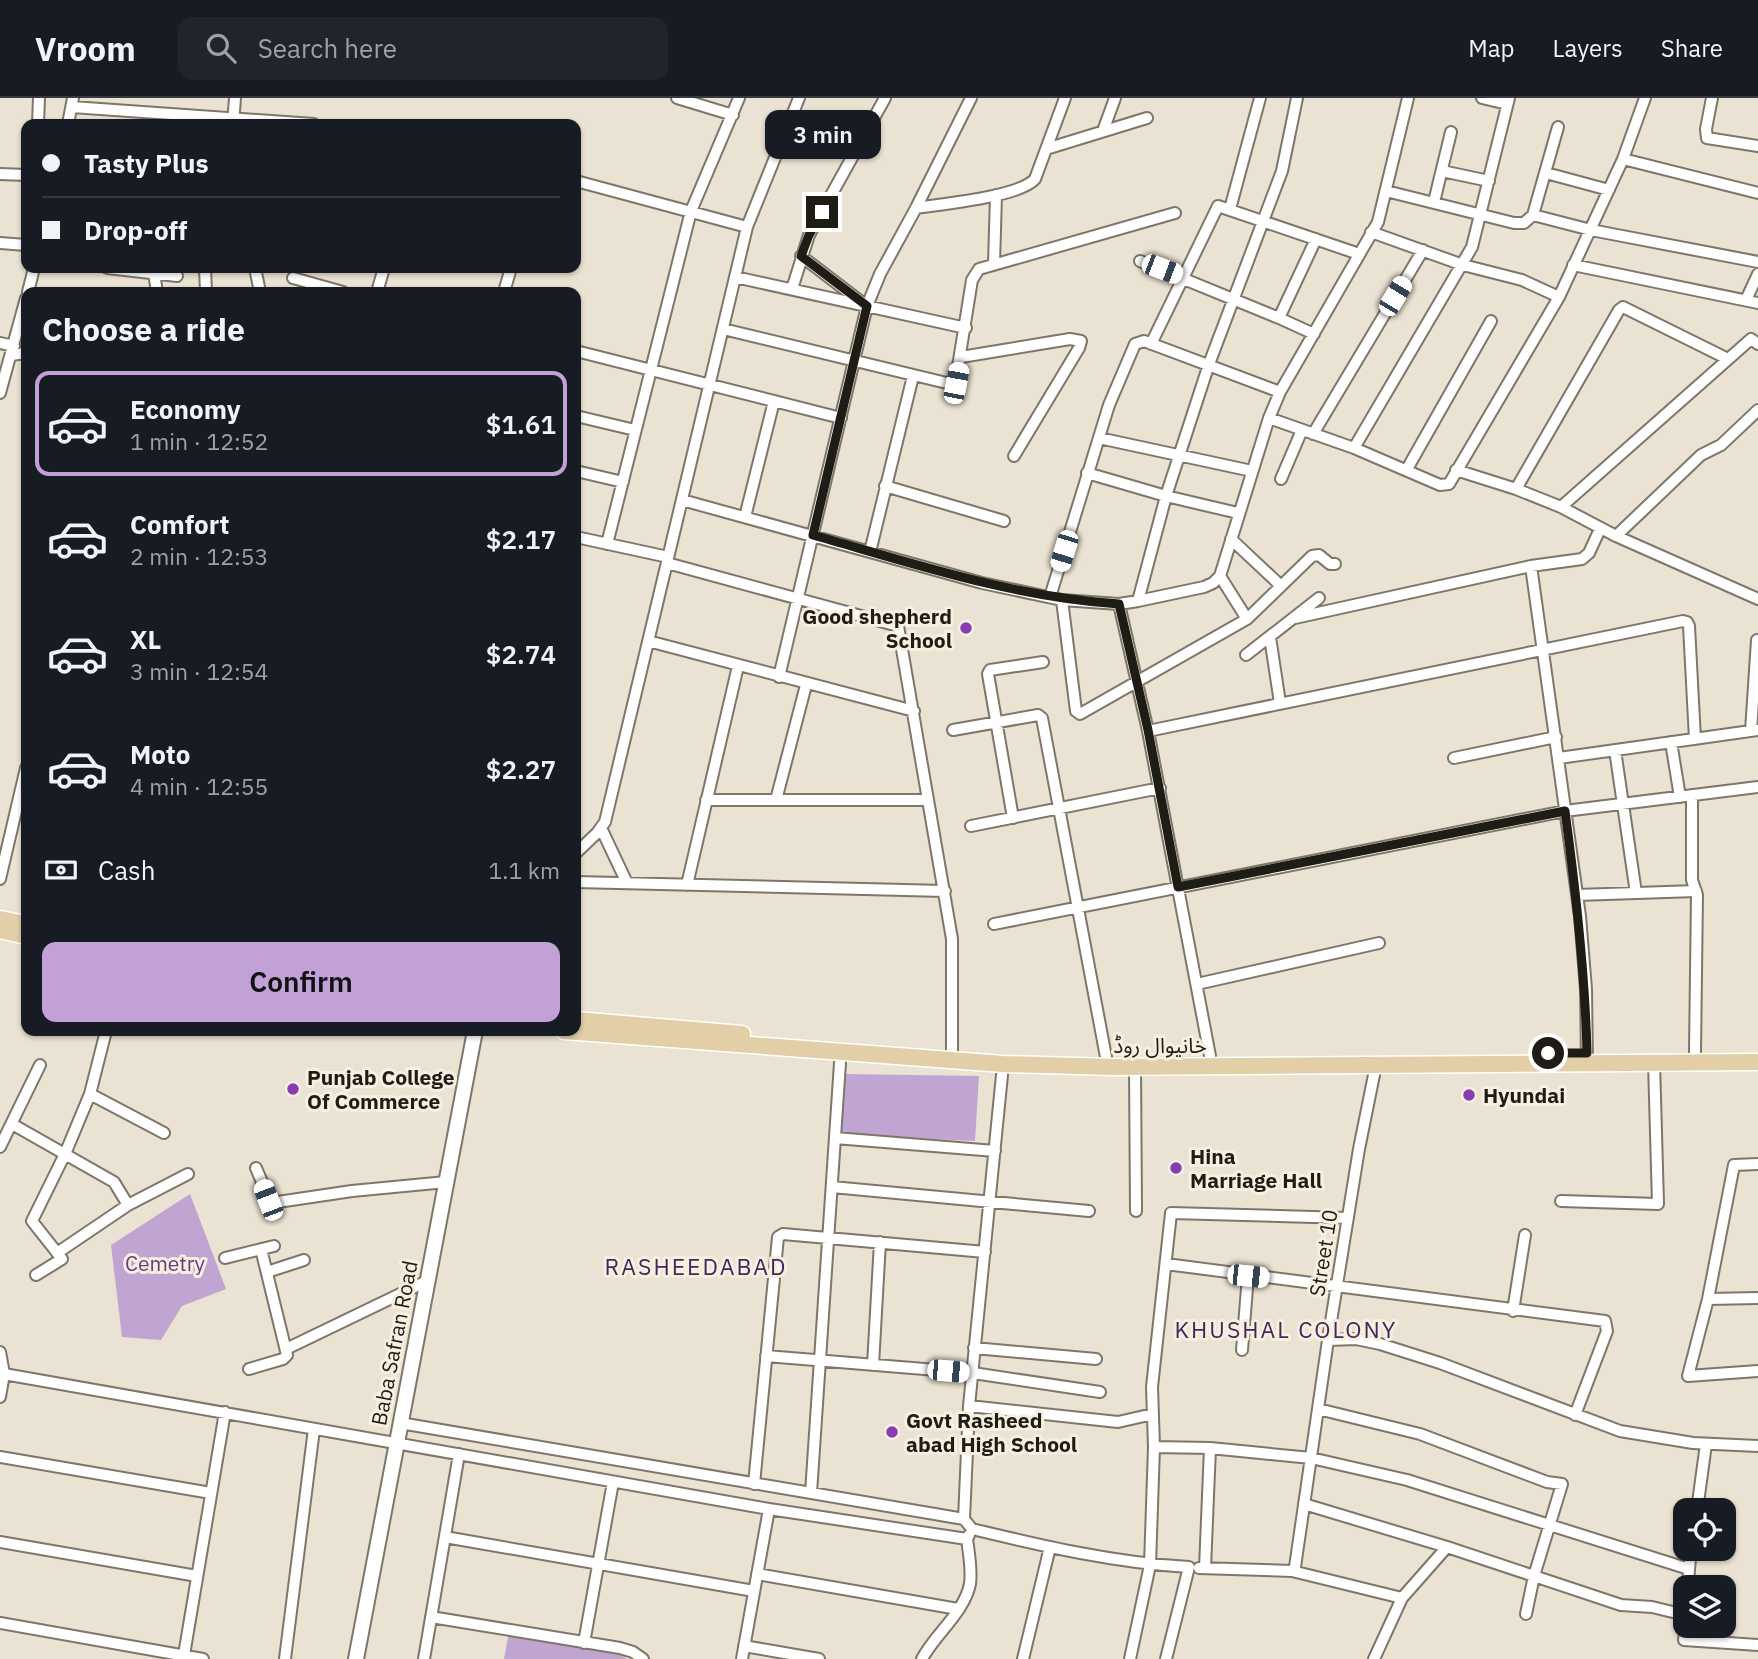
<!DOCTYPE html>
<meta charset="utf-8">
<style>
body{margin:0;font-family:"IBM Plex Sans","Noto Sans Arabic",sans-serif;background:#20242c;color:#f1f3f6;height:100vh;display:flex;flex-direction:column;font-size:26px;white-space:nowrap}
*{box-sizing:border-box;margin:0}
p{font-size:23px;color:#9ea1a6}
.icon{flex:none;width:38px;height:38px;fill:none;stroke:currentColor;stroke-width:2;stroke-linecap:round;stroke-linejoin:round}
.map{position:relative;flex:1;overflow:hidden}
.sheet{position:absolute;left:21px;top:189px;width:560px;height:749px;display:flex;flex-direction:column;background:#171b24;border-radius:14px;box-shadow:0 2px 5px #0004}
.sheet>*{flex:none}
.hud{position:absolute;left:21px;top:21px;width:560px;height:154px;border-radius:14px;box-shadow:0 2px 5px #0004;display:grid;align-content:center;height:154px;padding:0 21px;background:#171b24}
.buttons{position:absolute;left:1673px;top:1400px;display:grid;gap:14px}
.buttons a{display:grid;place-items:center;width:63px;height:63px;border-radius:14px;background:#171b24;box-shadow:0 2px 5px #0004;font-size:35px}
.end{position:absolute;width:32px;height:32px;margin:-16px;border:9px solid #1f1c16;background:#fff;box-shadow:0 0 0 4px #fff}
.from{border-radius:50%}
.bubble{position:absolute;height:49px;border-radius:14px;background:#171b24;box-shadow:0 2px 5px #0004;font-size:23px;font-weight:600;line-height:49px;text-align:center}
.car{position:absolute;width:21px;height:42px;margin:-21px -10px;border-radius:9px;box-shadow:0 0 5px 2px #0007;background:linear-gradient(#fff 24%,#345 0 40%,#fff 0 76%,#345 0 86%,#fff 0)}
.hud b{display:flex;align-items:center;gap:24px;height:66px;font-size:26px}
.hud b+b{border-top:2px solid #363941}
.hud i{width:18px;height:18px;background:#f1f3f6}
ul{padding:0;list-style:none}
li{display:flex;align-items:center;gap:21px;height:105px;margin:0 14px 10px;padding:0 7px;border:4px solid transparent;border-radius:14px}
li div{flex:1}
li b{display:block;font-size:26px}
li em{font-style:normal;font-weight:600}
li.selected{border-color:#c1a1d6}
li>.icon{width:63px;height:63px;stroke-width:1.5}
h2{padding:0 21px;font-size:32px;line-height:84px}
.pay{display:flex;align-items:center;gap:18px;height:77px;padding:0 21px;font-size:26px}
.pay p{margin-inline-start:auto}
.button{display:flex;gap:14px;margin-top:auto;padding:14px 21px}
.button a{flex:1;height:80px;border-radius:14px;background:#c1a1d6;color:#111;font-size:28px;font-weight:600;line-height:80px;text-align:center}
header{display:flex;align-items:center;gap:42px;box-sizing:border-box;height:98px;padding:0 35px;background:#171b24;border-bottom:2px solid #363941}
header strong{font-size:33px}
nav{display:flex;gap:38px;margin-inline-start:auto;font-size:24px}
.search{width:490px;height:63px;background:#20242c;display:flex;align-items:center;gap:18px;box-sizing:border-box;padding:0 24px;border-radius:14px;color:#9ea1a6;font-size:26px}
.map>svg:first-child{display:block}
</style>
<header>
<strong>Vroom</strong>
<div class="search"><svg class="icon" aria-label="search" viewBox="0 0 24 24"><circle cx="10" cy="10" r="6"/><path d="M15 15l6 6"/></svg>Search here</div>
<nav><a>Map</a><a>Layers</a><a>Share</a></nav>
</header>
<div class="map">
<svg width="1758" height="1561" viewBox="0 0 1758 1561">
<rect width="100%" height="100%" fill="#eae2d2"/>
<!-- green -->
<path fill="#c0a5d2" d="M 843,976 L 979,978 L 975,1043 L 838,1037 Z
M 190,1096 L 226,1191 L 182,1208 L 161,1242 L 122,1239 L 111,1147 Z
M 509,1534 L 608,1551 L 627,1561 L 504,1561 Z"/>
<g fill="none" stroke-linecap="round" stroke-linejoin="round">
<defs>
<path id="minor" d="M 677,0 L 733,17
M 1482,0 L 1507,6
M 1712,0 L 1706,31 L 1707,40 L 1758,48
M 72,9 L 314,26
M 38,26 L 39,0
M 68,26 L 73,0
M 233,26 L 235,0
M 1103,33 L 1115,0
M 1046,51 L 1147,20
M 1623,61 L 1758,95
M 1442,73 L 1489,83
M 1546,75 L 1609,92
M 0,76 L 26,77
M 576,83 L 747,129
M 1386,93 L 1514,125 L 1524,125 L 1533,117 L 1558,29
M 1434,104 L 1451,34
M 916,110 C 942,106 1019,99 1035,81 L 1065,0
M 1230,111 L 1260,0
M 1533,117 L 1591,132 L 1758,164
M 1371,134 L 1463,167 L 1522,182 L 1559,199
M 0,145 L 26,147
M 801,158 L 864,206
M 1140,163 L 1279,220 L 1314,236
M 994,166 L 996,97
M 1573,167 L 1758,205
M 107,170 L 177,178
M 205,170 L 206,194
M 255,170 L 260,194
M 154,175 L 157,194
M 735,179 L 966,230
M 293,180 L 343,194
M 792,191 L 809,137 L 885,0
M 28,194 L 34,170
M 377,194 L 384,170
M 504,194 L 511,170
M 1746,202 L 1758,176
M 1279,220 L 1316,141
M 723,231 L 955,287 L 972,182 L 979,171 L 1175,115
M 0,245 L 14,248
M 1151,246 L 1218,108 L 1359,156
M 576,253 L 841,320
M 11,257 L 26,255
M 961,259 L 1070,241 L 1081,243 L 1079,250 L 1014,358
M 0,295 L 26,200
M 576,318 L 635,332
M 1269,320 L 1354,350 L 1440,387 L 1449,386 L 1559,199 L 1623,61 L 1645,0
M 1313,336 L 1423,152
M 1099,340 L 1252,373
M 1354,350 L 1472,149 L 1509,0
M 1407,371 L 1491,223
M 1456,372 L 1516,391 L 1561,409 L 1616,438 L 1758,501
M 576,373 L 623,384
M 1087,375 L 1166,398 L 1238,415
M 1281,381 L 1302,332
M 885,388 L 1004,423
M 1516,391 L 1619,212 L 1623,209 L 1728,261
M 682,402 L 982,485 L 1062,502 L 1119,506 L 1138,503 L 1204,489 L 1213,485 L 1220,478 L 1269,320 L 1280,294 L 1378,124 L 1408,0
M 1561,409 L 1751,241 L 1758,246
M 745,419 L 774,303
M 1616,438 L 1701,357 L 1721,347 L 1758,312
M 576,439 L 668,459
M 1231,441 L 1280,487
M 607,446 L 691,113 L 739,0
M 870,454 L 913,278
M 667,465 L 898,528 L 952,841 L 952,955
M 1531,468 L 1580,818 L 1586,891 L 1587,964
M 1220,478 L 1247,521
M 1050,499 L 1109,307 L 1135,246 L 1144,243 L 1280,294
M 1062,502 L 1076,613 L 1080,616 L 1247,521 L 1312,458 L 1319,457 L 1330,466 L 1335,466
M 1138,503 L 1166,398 L 1209,266 L 1282,73 L 1297,0
M 1119,506 L 1148,633 L 1210,958
M 1295,520 L 1531,468 L 1582,461 L 1589,455 L 1600,431
M 1270,539 L 1280,605
M 648,543 L 914,613
M 1246,557 L 1319,500
M 779,579 L 867,208 L 880,176 L 916,110 L 971,0
M 953,632 L 1038,617 L 1042,620 L 1106,959
M 1148,633 L 1683,523 L 1687,524 L 1689,528 L 1695,641
M 1751,633 L 1757,542
M 1671,644 L 1680,699
M 1615,652 L 1636,795
M 1454,660 L 1556,639
M 1559,660 L 1758,632
M 1692,697 L 1692,782 L 1697,797 L 1695,954
M 706,702 L 928,702
M 776,702 L 806,587
M 1013,720 L 988,576 L 990,572 L 1043,564
M 971,728 L 1160,690
M 601,730 L 627,785
M 576,755 L 597,735 L 605,724 L 747,129 L 799,0
M 0,781 L 26,670
M 576,784 L 945,793
M 687,787 L 738,568
M 1577,797 L 1696,793
M 994,826 L 1565,713 L 1758,689
M 1197,886 L 1379,845
M 1135,969 L 1136,1113
M 1002,977 L 969,1308 L 964,1421 L 972,1431 C 1043,1448 1115,1465 1189,1469 L 1166,1561
M 90,996 L 164,1035
M 12,1026 L 114,1084 L 128,1107
M 835,1040 L 995,1053
M 0,1049 L 40,967
M 1758,1066 L 1734,1067 L 1708,1201 L 1688,1278 L 1758,1273
M 256,1070 L 271,1105 L 352,1093 L 446,1084
M 832,1089 L 1089,1113
M 1561,1103 L 1658,1106 L 1654,964
M 57,1155 L 128,1107 L 188,1076
M 225,1160 L 274,1148
M 1166,1166 L 1605,1223 L 1607,1233 L 1575,1317
M 267,1174 L 304,1162
M 36,1177 L 62,1161 L 32,1123 L 65,1056 L 90,996 L 106,933
M 1708,1201 L 1758,1200
M 1513,1213 L 1525,1137
M 1328,1242 L 1356,1241 L 1380,1246 L 1440,1265 L 1620,1333 L 1693,1345 L 1758,1348
M 974,1250 L 1096,1261
M 286,1251 L 427,1183
M 1242,1252 L 1248,1178
M 0,1254 L 4,1276 L 769,1411 L 967,1441
M 766,1258 L 973,1275 L 1100,1294
M 873,1267 L 880,1144
M 249,1271 L 283,1261 L 287,1257 L 261,1151
M 0,1299 L 4,1276
M 969,1308 L 1118,1324 L 1153,1316
M 1318,1311 L 1420,1336 L 1547,1384 L 1562,1386 L 1534,1478 L 1526,1516
M 400,1325 L 964,1421
M 1154,1349 L 1210,1350
M 0,1359 L 211,1395
M 754,1386 L 778,1139 L 783,1136 L 985,1154
M 811,1395 L 840,965
M 1304,1406 L 1447,1449
M 1697,1412 L 1706,1346
M 445,1439 L 754,1493
M 0,1444 L 197,1478
M 1199,1470 L 1292,1473 L 1402,1500
M 1205,1470 L 1210,1350 L 1311,1360 L 1407,1382 L 1689,1471 L 1688,1489
M 1689,1471 L 1691,1451
M 1292,1473 L 1295,1469 L 1328,1242 L 1359,1051 L 1376,967
M 757,1476 L 958,1511
M 431,1519 L 620,1550 L 633,1554 L 643,1561
M 0,1525 L 203,1561
M 1686,1528 L 1684,1542 L 1758,1547
M 584,1545 L 613,1384
M 744,1548 L 819,1561
M 184,1557 L 225,1314
M 285,1561 L 314,1331
M 424,1561 L 459,1356
M 742,1561 L 769,1411
M 922,1561 C 935,1536 964,1515 970,1486 C 972,1472 969,1456 967,1441 L 969,1437
M 1023,1561 L 1050,1449
M 1130,1561 L 1150,1467 L 1154,1349 L 1152,1289 L 1171,1115 L 1348,1120
M 1374,1561 L 1402,1500 L 1447,1449 L 1621,1507 L 1652,1509 L 1685,1517"/>
<path id="secondary" d="M 356,1561 L 474,938"/>
<path id="primary" d="M 0,821 L 26,826
M 0,832 L 26,838
M 576,922 L 742,936
M 564,933 L 1003,966 L 1113,969 L 1758,964"/>
</defs>
<!-- minor casing -->
<use href="#minor" stroke="#7e7668" stroke-width="14"/>
<!-- secondary casing -->
<use href="#secondary" stroke="#7e7668" stroke-width="18"/>
<!-- primary casing -->
<use href="#primary" stroke="#fff" stroke-width="19"/>
<!-- minor -->
<use href="#minor" stroke="#fff" stroke-width="10"/>
<!-- secondary -->
<use href="#secondary" stroke="#fff" stroke-width="14"/>
<!-- primary -->
<use href="#primary" stroke="#e2cea7" stroke-width="16"/>
</g>
<g fill="none" stroke-linecap="round" stroke-linejoin="round">
<!-- route -->
<path stroke="#1f1c16" stroke-width="9" d="M 822,114 L 809,137 L 801,158 L 867,208 L 813,437 C 915,466 1013,499 1119,506 L 1148,632 L 1178,789 L 1565,713 C 1576,794 1585,873 1587,955 L 1548,955"/>
</g>
<!-- markers -->
<g fill="#873daf" stroke="#f7efdf" stroke-width="2.5">
<circle cx="966" cy="530" r="7"/>
<circle cx="293" cy="991" r="7"/>
<circle cx="1469" cy="997" r="7"/>
<circle cx="1176" cy="1070" r="7"/>
<circle cx="892" cy="1334" r="7"/>
</g>
<g text-anchor="middle" dominant-baseline="central" stroke-width="6" stroke-linejoin="round" paint-order="stroke">
<!-- poi labels -->
<g font-size="21" font-weight="bold" fill="#1f1c16" stroke="#f7efdf" text-anchor="start">
<text x="952" y="518" text-anchor="end">Good shepherd<tspan x="952" dy="24">School</tspan></text>
<text x="307" y="979">Punjab College<tspan x="307" dy="24">Of Commerce</tspan></text>
<text x="1483" y="997">Hyundai</text>
<text x="1190" y="1058">Hina<tspan x="1190" dy="24">Marriage Hall</tspan></text>
<text x="906" y="1322">Govt Rasheed<tspan x="906" dy="24">abad High School</tspan></text>
</g>
<!-- street labels -->
<g font-size="21" fill="#1f1c16" stroke="#f7efdf">
<text x="1160" y="947">خانیوال روڈ</text>
<text transform="translate(1323 1155) rotate(-81)">Street 10</text>
<text transform="translate(394 1245) rotate(-79)">Baba Safran Road</text>
</g>
<!-- park labels -->
<g font-size="21" fill="#683a83" stroke="#f7efdf">
<text x="165" y="1165">Cemetry</text>
</g>
<!-- neighbourhood labels -->
<g font-size="23" letter-spacing="2" fill="#47245b" stroke="#f7efdf">
<text x="696" y="1168">RASHEEDABAD</text>
<text x="1286" y="1231">KHUSHAL COLONY</text>
</g>
</g>
</svg>
<div class="buttons">
<a><svg class="icon" aria-label="locate" viewBox="0 0 24 24"><circle cx="12" cy="12" r="6"/><path d="M12 2v4M12 18v4M2 12h4M18 12h4"/></svg></a>
<a><svg class="icon" aria-label="layers" viewBox="0 0 24 24"><path d="M12 4l9 5-9 5-9-5zM3 14l9 5 9-5"/></svg></a>
</div>
<i class="end from" style="left:1548px;top:955px"></i>
<i class="end" style="left:822px;top:114px"></i>
<div class="bubble" style="left:765px;top:12px;width:116px">3 min</div>
<i class="car" style="left:1162px;top:171px;rotate:111deg"></i>
<i class="car" style="left:1395px;top:198px;rotate:31deg"></i>
<i class="car" style="left:956px;top:285px;rotate:11deg"></i>
<i class="car" style="left:1064px;top:453px;rotate:197deg"></i>
<i class="car" style="left:268px;top:1102px;rotate:339deg"></i>
<i class="car" style="left:1248px;top:1178px;rotate:96deg"></i>
<i class="car" style="left:948px;top:1273px;rotate:95deg"></i>
<div class="hud">
<b><i class="from"></i>Tasty Plus</b>
<b><i></i>Drop-off</b>
</div>
<section class="sheet">
<h2>Choose a ride</h2>
<ul>
<li class="selected"><svg class="icon" aria-label="car" viewBox="0 0 24 24"><path d="M5 17H2v-5l4-1 3-4h7l3 4 3 1v5h-3M9 17h6M6 11h13"/><circle cx="7" cy="17" r="2"/><circle cx="17" cy="17" r="2"/></svg><div><b>Economy</b><p>1 min · 12:52</p></div><em>$1.61</em></li>
<li><svg class="icon" aria-label="car" viewBox="0 0 24 24"><path d="M5 17H2v-5l4-1 3-4h7l3 4 3 1v5h-3M9 17h6M6 11h13"/><circle cx="7" cy="17" r="2"/><circle cx="17" cy="17" r="2"/></svg><div><b>Comfort</b><p>2 min · 12:53</p></div><em>$2.17</em></li>
<li><svg class="icon" aria-label="car" viewBox="0 0 24 24"><path d="M5 17H2v-5l4-1 3-4h7l3 4 3 1v5h-3M9 17h6M6 11h13"/><circle cx="7" cy="17" r="2"/><circle cx="17" cy="17" r="2"/></svg><div><b>XL</b><p>3 min · 12:54</p></div><em>$2.74</em></li>
<li><svg class="icon" aria-label="car" viewBox="0 0 24 24"><path d="M5 17H2v-5l4-1 3-4h7l3 4 3 1v5h-3M9 17h6M6 11h13"/><circle cx="7" cy="17" r="2"/><circle cx="17" cy="17" r="2"/></svg><div><b>Moto</b><p>4 min · 12:55</p></div><em>$2.27</em></li>
</ul>
<div class="pay"><svg class="icon" aria-label="cash" viewBox="0 0 24 24"><path d="M3 7h18v10H3z"/><circle cx="12" cy="12" r="2"/></svg>Cash<p>1.1 km</p></div>
<div class="button"><a>Confirm</a></div>
</section>
</div>
